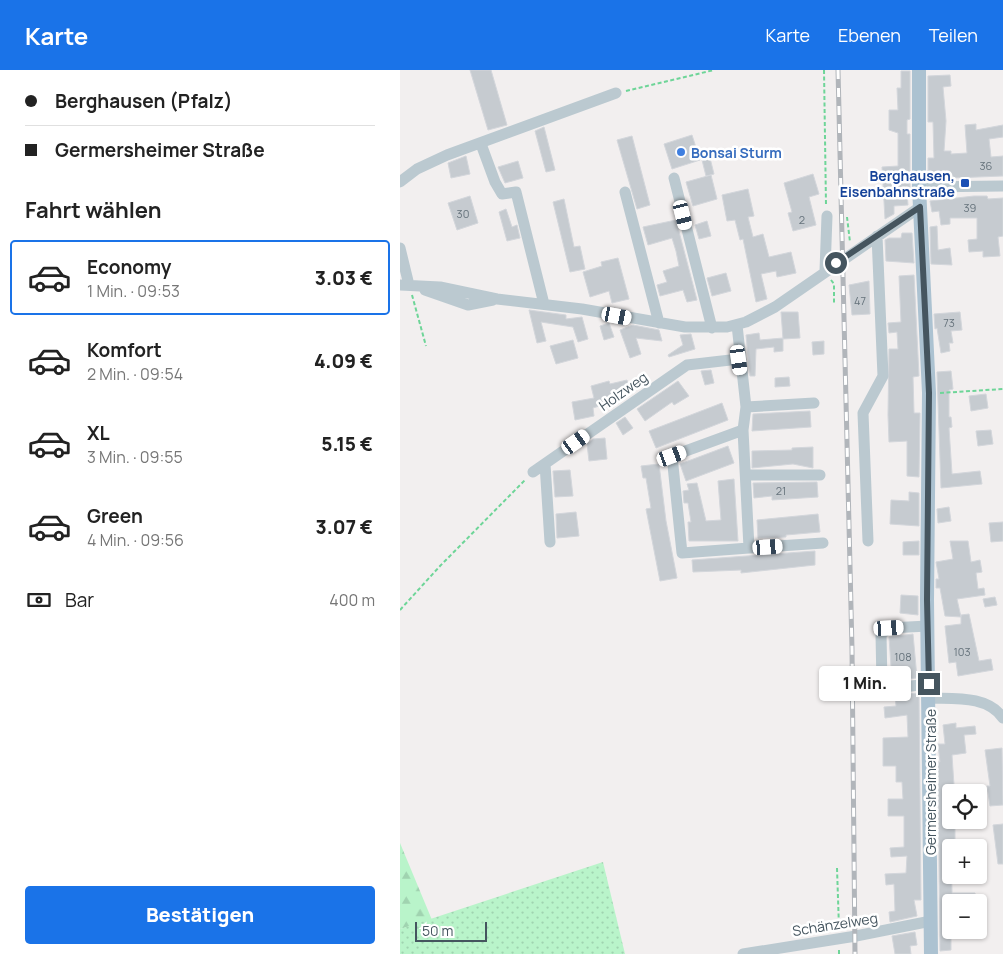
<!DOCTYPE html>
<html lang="de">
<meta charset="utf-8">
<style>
body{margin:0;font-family:Manrope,sans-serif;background:#f6f6f6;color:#222;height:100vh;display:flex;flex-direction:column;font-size:19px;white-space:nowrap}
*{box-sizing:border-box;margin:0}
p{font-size:16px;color:#767676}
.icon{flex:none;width:28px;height:28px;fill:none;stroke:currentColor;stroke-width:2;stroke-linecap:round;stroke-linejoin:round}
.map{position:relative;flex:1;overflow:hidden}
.side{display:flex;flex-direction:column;background:#fff;width:400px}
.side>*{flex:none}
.top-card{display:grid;align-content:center;height:110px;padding:0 25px;background:#fff}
.buttons{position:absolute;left:542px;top:714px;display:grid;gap:10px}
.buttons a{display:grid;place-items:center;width:45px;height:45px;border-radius:5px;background:#fff;box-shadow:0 1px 4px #0004;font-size:25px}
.scale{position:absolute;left:15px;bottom:12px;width:72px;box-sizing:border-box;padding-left:5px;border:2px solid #45555f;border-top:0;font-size:14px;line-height:18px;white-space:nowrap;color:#45555f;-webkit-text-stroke:4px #fff;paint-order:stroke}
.end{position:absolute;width:22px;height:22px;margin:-11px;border:6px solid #45555f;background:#fff;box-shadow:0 0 0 2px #fff}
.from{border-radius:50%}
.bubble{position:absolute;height:35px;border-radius:5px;background:#fff;box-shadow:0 1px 4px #0004;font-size:16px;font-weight:800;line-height:35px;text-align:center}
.car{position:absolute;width:15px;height:30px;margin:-15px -8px;border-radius:6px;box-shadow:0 0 4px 1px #0007;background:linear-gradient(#fff 24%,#345 0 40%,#fff 0 76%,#345 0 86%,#fff 0)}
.top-card b{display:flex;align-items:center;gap:18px;height:48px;font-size:19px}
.top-card b+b{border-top:1px solid #e0e0e0}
.top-card i{width:12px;height:12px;background:#222}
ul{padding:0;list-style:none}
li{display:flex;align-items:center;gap:15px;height:75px;margin:0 10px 8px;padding:0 15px;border:2px solid transparent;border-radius:5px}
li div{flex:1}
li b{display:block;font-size:19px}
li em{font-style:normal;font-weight:800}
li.active{border-color:#1a73e8}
li>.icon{width:45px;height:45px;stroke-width:1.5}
h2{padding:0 25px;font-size:22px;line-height:60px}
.pay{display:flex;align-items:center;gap:12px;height:55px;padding:0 25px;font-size:19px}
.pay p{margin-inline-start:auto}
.cta{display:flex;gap:10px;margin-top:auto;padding:10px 25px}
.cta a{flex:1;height:58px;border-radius:5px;background:#1a73e8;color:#fff;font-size:20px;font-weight:800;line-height:58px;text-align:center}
header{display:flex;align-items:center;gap:30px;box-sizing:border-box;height:70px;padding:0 25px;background:#1a73e8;color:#fff}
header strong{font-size:24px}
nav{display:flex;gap:28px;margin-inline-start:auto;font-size:18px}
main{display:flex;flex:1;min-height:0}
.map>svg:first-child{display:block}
</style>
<header>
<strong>Karte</strong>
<nav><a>Karte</a><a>Ebenen</a><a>Teilen</a></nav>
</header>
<main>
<section class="side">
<div class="top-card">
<b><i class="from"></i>Berghausen (Pfalz)</b>
<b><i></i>Germersheimer Straße</b>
</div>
<h2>Fahrt wählen</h2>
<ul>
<li class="active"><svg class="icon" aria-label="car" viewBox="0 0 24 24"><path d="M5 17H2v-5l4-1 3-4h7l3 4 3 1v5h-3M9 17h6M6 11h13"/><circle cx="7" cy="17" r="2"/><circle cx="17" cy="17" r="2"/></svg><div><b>Economy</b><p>1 Min. · 09:53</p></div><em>3.03 €</em></li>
<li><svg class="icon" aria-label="car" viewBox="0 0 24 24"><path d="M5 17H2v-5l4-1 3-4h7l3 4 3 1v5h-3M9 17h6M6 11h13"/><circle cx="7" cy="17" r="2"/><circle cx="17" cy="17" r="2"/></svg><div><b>Komfort</b><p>2 Min. · 09:54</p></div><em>4.09 €</em></li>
<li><svg class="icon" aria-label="car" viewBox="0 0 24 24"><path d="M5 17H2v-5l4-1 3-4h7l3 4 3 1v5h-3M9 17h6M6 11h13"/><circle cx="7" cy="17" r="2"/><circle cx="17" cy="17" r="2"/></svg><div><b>XL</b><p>3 Min. · 09:55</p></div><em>5.15 €</em></li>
<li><svg class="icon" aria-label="car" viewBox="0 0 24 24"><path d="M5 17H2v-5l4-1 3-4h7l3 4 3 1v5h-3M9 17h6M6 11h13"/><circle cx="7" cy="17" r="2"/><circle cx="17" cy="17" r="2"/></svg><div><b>Green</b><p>4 Min. · 09:56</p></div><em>3.07 €</em></li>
</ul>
<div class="pay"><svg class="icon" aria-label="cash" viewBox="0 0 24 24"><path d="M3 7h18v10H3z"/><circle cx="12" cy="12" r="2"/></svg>Bar<p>400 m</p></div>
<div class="cta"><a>Bestätigen</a></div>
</section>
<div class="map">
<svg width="603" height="884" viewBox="0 0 603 884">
<defs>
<pattern id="forest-firs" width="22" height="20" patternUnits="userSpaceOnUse" patternTransform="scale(1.25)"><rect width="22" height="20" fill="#b9f4ca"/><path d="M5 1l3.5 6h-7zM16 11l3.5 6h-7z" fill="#a0d3b0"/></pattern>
<pattern id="garden-dots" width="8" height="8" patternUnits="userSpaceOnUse" patternTransform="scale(1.25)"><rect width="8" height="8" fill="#b9f4ca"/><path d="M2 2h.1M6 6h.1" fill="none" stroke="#a0d3b0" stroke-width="1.8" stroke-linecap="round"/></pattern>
</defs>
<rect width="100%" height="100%" fill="#f2efef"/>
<!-- forest -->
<path fill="url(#forest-firs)" d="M 0,773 L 32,850 L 0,859 Z"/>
<!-- garden -->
<path fill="url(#garden-dots)" d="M 203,792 L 225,884 L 0,884 L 0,859 Z"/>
<!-- building -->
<path fill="#c6cbd0" stroke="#d3d6db" d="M 70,0 L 91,0 L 107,55 L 88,60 Z
M 501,1 L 510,1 L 510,49 L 507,50 L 507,64 L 510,64 L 510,122 L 507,122 L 508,135 L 494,136 L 494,144 L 485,149 L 482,97 L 498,96 L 498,63 L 489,60 L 489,40 L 498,40 L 497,18 L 501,18 Z
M 550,5 L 551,16 L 543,17 L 546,51 L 544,81 L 551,81 L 551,84 L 567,83 L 565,55 L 576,54 L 576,60 L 603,55 L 603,67 L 589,69 L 591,87 L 603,86 L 603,106 L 528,109 L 528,88 L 534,88 L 533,52 L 528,52 L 528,6 Z
M 144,57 L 155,100 L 146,102 L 135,61 Z
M 292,65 L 300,90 L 272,99 L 264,74 Z
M 232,66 L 250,135 L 237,139 L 217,70 Z
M 66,86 L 70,104 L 51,108 L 48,93 Z
M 310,88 L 314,104 L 306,106 L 302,90 Z
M 118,91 L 123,108 L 105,113 L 98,97 Z
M 413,104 L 419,124 L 409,127 L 416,155 L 393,161 L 388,143 L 392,142 L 384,113 Z
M 311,105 L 317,129 L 293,136 L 286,112 Z
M 348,119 L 354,146 L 348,147 L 353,167 L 363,164 L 369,187 L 391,182 L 396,203 L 377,207 L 376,201 L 361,204 L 367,229 L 356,232 L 343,169 L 340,170 L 335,150 L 327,151 L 322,125 Z
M 70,126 L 78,153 L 57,160 L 48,133 Z
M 574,126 L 587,126 L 588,129 L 603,128 L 603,166 L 598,167 L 600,186 L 583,187 L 583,181 L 569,182 L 568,170 L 577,169 L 577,148 L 550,148 L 550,154 L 541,155 L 539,141 L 532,142 L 530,131 Z
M 164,129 L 174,177 L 180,176 L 185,199 L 170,202 L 153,132 Z
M 106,139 L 112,157 L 117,155 L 120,168 L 107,171 L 99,142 Z
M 276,150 L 297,230 L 287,232 L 283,220 L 260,226 L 257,215 L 267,212 L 263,201 L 279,196 L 276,181 L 272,168 L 248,175 L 243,157 Z
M 307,151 L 311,166 L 299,169 L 295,155 Z
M 537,156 L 538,180 L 550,178 L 552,195 L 531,194 L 530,157 Z
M 502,163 L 512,163 L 514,193 L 486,191 L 485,170 L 489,168 L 501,168 Z
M 218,188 L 229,229 L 212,233 L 209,221 L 190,227 L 183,202 L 202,196 L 201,192 Z
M 326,203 L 331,221 L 312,226 L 307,208 Z
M 514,205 L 519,306 L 513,307 L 514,343 L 520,343 L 519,407 L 507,406 L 507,371 L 489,372 L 488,345 L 489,279 L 498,279 L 497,262 L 489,263 L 488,253 L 501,252 L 499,206 Z
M 469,211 L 470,244 L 452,245 L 449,215 Z
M 129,240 L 166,245 L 166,249 L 182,247 L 188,269 L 178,272 L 173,257 L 141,252 L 146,271 L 137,273 Z
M 381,242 L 398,242 L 400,268 L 383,269 Z
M 560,242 L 562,260 L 551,261 L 553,273 L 549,273 L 550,281 L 541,283 L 537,258 L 535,259 L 534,244 Z
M 209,253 L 214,267 L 204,270 L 200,256 Z
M 233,255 L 259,260 L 262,271 L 236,268 L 241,284 L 230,288 L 220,260 Z
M 359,263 L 360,270 L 383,268 L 383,281 L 374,282 L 374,277 L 356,279 L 355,306 L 350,306 L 346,265 Z
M 291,264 L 295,279 L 269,287 L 268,285 L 283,275 L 280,265 Z
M 173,270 L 178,288 L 156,294 L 150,276 Z
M 424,271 L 424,284 L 413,285 L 412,272 Z
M 311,300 L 314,313 L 305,315 L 301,301 Z
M 551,301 L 553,319 L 549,320 L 549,347 L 551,347 L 552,357 L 549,358 L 552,404 L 580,401 L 582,414 L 541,418 L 537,302 Z
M 389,307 L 390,316 L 375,317 L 375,308 Z
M 227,310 L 230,323 L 214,327 L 215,331 L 193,338 L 194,346 L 175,350 L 172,332 L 194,328 L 191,316 L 209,311 L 210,314 Z
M 278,311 L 289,326 L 274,335 L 272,332 L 245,351 L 237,339 Z
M 586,324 L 588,338 L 571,341 L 569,326 Z
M 322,333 L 328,350 L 256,378 L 249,361 Z
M 410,341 L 411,357 L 352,361 L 353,344 Z
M 225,347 L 233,358 L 223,365 L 216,353 Z
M 591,360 L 593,374 L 578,376 L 576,361 Z
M 205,368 L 207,389 L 189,391 L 187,374 L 193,369 Z
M 328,376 L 334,393 L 286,411 L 280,394 Z
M 413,377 L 413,398 L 393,394 L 352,398 L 352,381 L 392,380 L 392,378 Z
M 259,394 L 266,451 L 277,508 L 260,511 L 246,439 L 251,438 L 246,408 L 243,408 L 241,396 Z
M 170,400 L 173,426 L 155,427 L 153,401 Z
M 334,409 L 338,471 L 289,471 L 288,452 L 291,452 L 288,433 L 284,433 L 283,421 L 289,420 L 287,414 L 297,413 L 306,451 L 321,450 L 318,411 Z
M 417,412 L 418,427 L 372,430 L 372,426 L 354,428 L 353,413 Z
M 509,422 L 519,423 L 519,456 L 490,454 L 491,430 L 509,431 Z
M 549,437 L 551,451 L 538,453 L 537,439 Z
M 176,442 L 179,466 L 157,468 L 156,444 Z
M 418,444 L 420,462 L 386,465 L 386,467 L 358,468 L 357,450 Z
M 603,452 L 603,471 L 591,472 L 589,453 Z
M 519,471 L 519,485 L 503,485 L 503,472 Z
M 550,471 L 568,471 L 571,492 L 580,490 L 582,502 L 576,503 L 578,519 L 584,518 L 585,525 L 557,529 L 561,547 L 545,546 L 540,518 L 536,518 L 536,509 L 539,509 L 536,492 L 553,489 Z
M 415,481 L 415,495 L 341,503 L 341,500 L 293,502 L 292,490 Z
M 501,525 L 518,526 L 518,545 L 500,543 Z
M 595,527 L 597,535 L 585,537 L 583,529 Z
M 569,544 L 579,591 L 591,589 L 593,600 L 558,606 L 556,592 L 549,593 L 545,556 L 561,554 L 561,545 Z
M 513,564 L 517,608 L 492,611 L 489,567 Z
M 519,623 L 521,830 L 514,830 L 517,846 L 490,852 L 489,842 L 495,841 L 494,814 L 486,815 L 485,804 L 506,803 L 507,786 L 491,787 L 490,778 L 504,777 L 504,746 L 488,746 L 488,729 L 503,729 L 502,712 L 496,712 L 496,696 L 483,696 L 483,668 L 508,667 L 507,645 L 485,648 L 484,637 L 496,636 L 495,625 Z
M 556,653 L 556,658 L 575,656 L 576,664 L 564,665 L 566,683 L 552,685 L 554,715 L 551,716 L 551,750 L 555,750 L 555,769 L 553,770 L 551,778 L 552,823 L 575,823 L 576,832 L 551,832 L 551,880 L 540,881 L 538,692 L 540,692 L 538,674 L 545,674 L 543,655 Z
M 602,678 L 603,735 L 590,736 L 587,716 L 590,716 L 585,680 Z
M 603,754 L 603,794 L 598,794 L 593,755 Z
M 515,862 L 517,875 L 510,876 L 511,884 L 495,884 L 492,866 Z"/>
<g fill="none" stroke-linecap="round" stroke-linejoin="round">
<!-- path -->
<path stroke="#6ed598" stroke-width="2" stroke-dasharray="4 2.5" stroke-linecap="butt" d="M 424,0 L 426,135
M 226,21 L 314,0
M 447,147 L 450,172
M 431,210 L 434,214 L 434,235
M 12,225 L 26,276
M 540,323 L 603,319
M 0,540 L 40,496 L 126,409
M 437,798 L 439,858
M 439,884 L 439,878"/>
<!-- minor -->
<path stroke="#bbc9d0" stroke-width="11" d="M 81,74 L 95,112 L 102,124 L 116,122 L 144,234
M 274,108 L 312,258
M 0,112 L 17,99 L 47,85 L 216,23
M 519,117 L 603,116
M 225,122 L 259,253
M 0,178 L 9,215
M 425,201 L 427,146
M 0,215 L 40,217 L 97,229 L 182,239 L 285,257 L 327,257 L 346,252 L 375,237 L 520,137
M 25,220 L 68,235 L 93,230
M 337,255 L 346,337 L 343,360 L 349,478 L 423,473
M 346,337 L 414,333
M 343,360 L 272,386 L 282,483 L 349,478
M 145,394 L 150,472
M 133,402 L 287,295 L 339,289
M 347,405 L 420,405
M 468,471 L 463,343 L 483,306 L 477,166
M 528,556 L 489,558 L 481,564 L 482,615 L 485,619 L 529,614
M 529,628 C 554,629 587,625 603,648
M 343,884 L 456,866 L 531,851"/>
<!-- major -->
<path stroke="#acc2d1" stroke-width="14" d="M 519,0 L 519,117 L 529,323 L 527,530 L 531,884"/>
<defs>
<path id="rail" d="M 438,0 L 452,579 L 455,884"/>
</defs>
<!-- rail casing -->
<use href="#rail" stroke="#b1b5ba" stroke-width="5"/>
<!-- rail -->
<use href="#rail" stroke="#fff" stroke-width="3" stroke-dasharray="9" stroke-linecap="butt"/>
</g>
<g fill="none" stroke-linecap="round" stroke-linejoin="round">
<!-- route -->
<path stroke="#45555f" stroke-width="6" d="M 436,193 L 520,137 L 529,323 L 527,530 L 529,614"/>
</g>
<!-- markers -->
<circle fill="#3f7fe0" stroke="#fff" stroke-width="2" cx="281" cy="82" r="5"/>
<rect fill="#1a4fb4" stroke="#fff" stroke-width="2" x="560" y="108" width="10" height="10" rx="2.5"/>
<g text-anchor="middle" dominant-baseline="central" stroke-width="5" stroke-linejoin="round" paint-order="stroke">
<!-- number labels -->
<g font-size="11" fill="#65727b">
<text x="586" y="95">36</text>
<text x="570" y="137">39</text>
<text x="63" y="143">30</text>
<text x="402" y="149">2</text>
<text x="460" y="230">47</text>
<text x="549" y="252">73</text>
<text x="381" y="420">21</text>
<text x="562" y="581">103</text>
<text x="503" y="586">108</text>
</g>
<!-- shop labels -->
<g font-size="14" font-weight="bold" fill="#366cbe" stroke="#fff" text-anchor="start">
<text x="291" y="82">Bonsai Sturm</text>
</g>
<!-- transit labels -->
<g font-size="14" font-weight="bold" fill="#164399" stroke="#fff" text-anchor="end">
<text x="555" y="105">Berghausen,<tspan x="555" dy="16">Eisenbahnstraße</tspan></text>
</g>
<!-- street labels -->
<g font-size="14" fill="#45555f" stroke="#fff">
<text transform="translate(223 321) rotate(-35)">Holzweg</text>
<text transform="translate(530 712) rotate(-90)">Germersheimer Straße</text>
<text transform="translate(435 854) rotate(-9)">Schänzelweg</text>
</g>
</g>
</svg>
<div class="buttons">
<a><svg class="icon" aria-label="locate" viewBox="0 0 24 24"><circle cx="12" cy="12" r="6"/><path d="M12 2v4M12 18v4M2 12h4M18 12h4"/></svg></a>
<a>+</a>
<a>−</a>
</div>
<div class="scale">50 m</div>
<i class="end from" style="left:436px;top:193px"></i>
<i class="end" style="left:529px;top:614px"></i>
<div class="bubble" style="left:419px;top:596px;width:92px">1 Min.</div>
<i class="car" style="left:283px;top:145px;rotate:166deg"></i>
<i class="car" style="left:217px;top:246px;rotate:101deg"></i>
<i class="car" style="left:339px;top:290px;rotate:172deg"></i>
<i class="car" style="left:176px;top:372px;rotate:55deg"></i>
<i class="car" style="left:272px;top:386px;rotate:70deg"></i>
<i class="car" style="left:368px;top:477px;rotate:86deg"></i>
<i class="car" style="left:489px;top:558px;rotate:87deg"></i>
</div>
</main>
